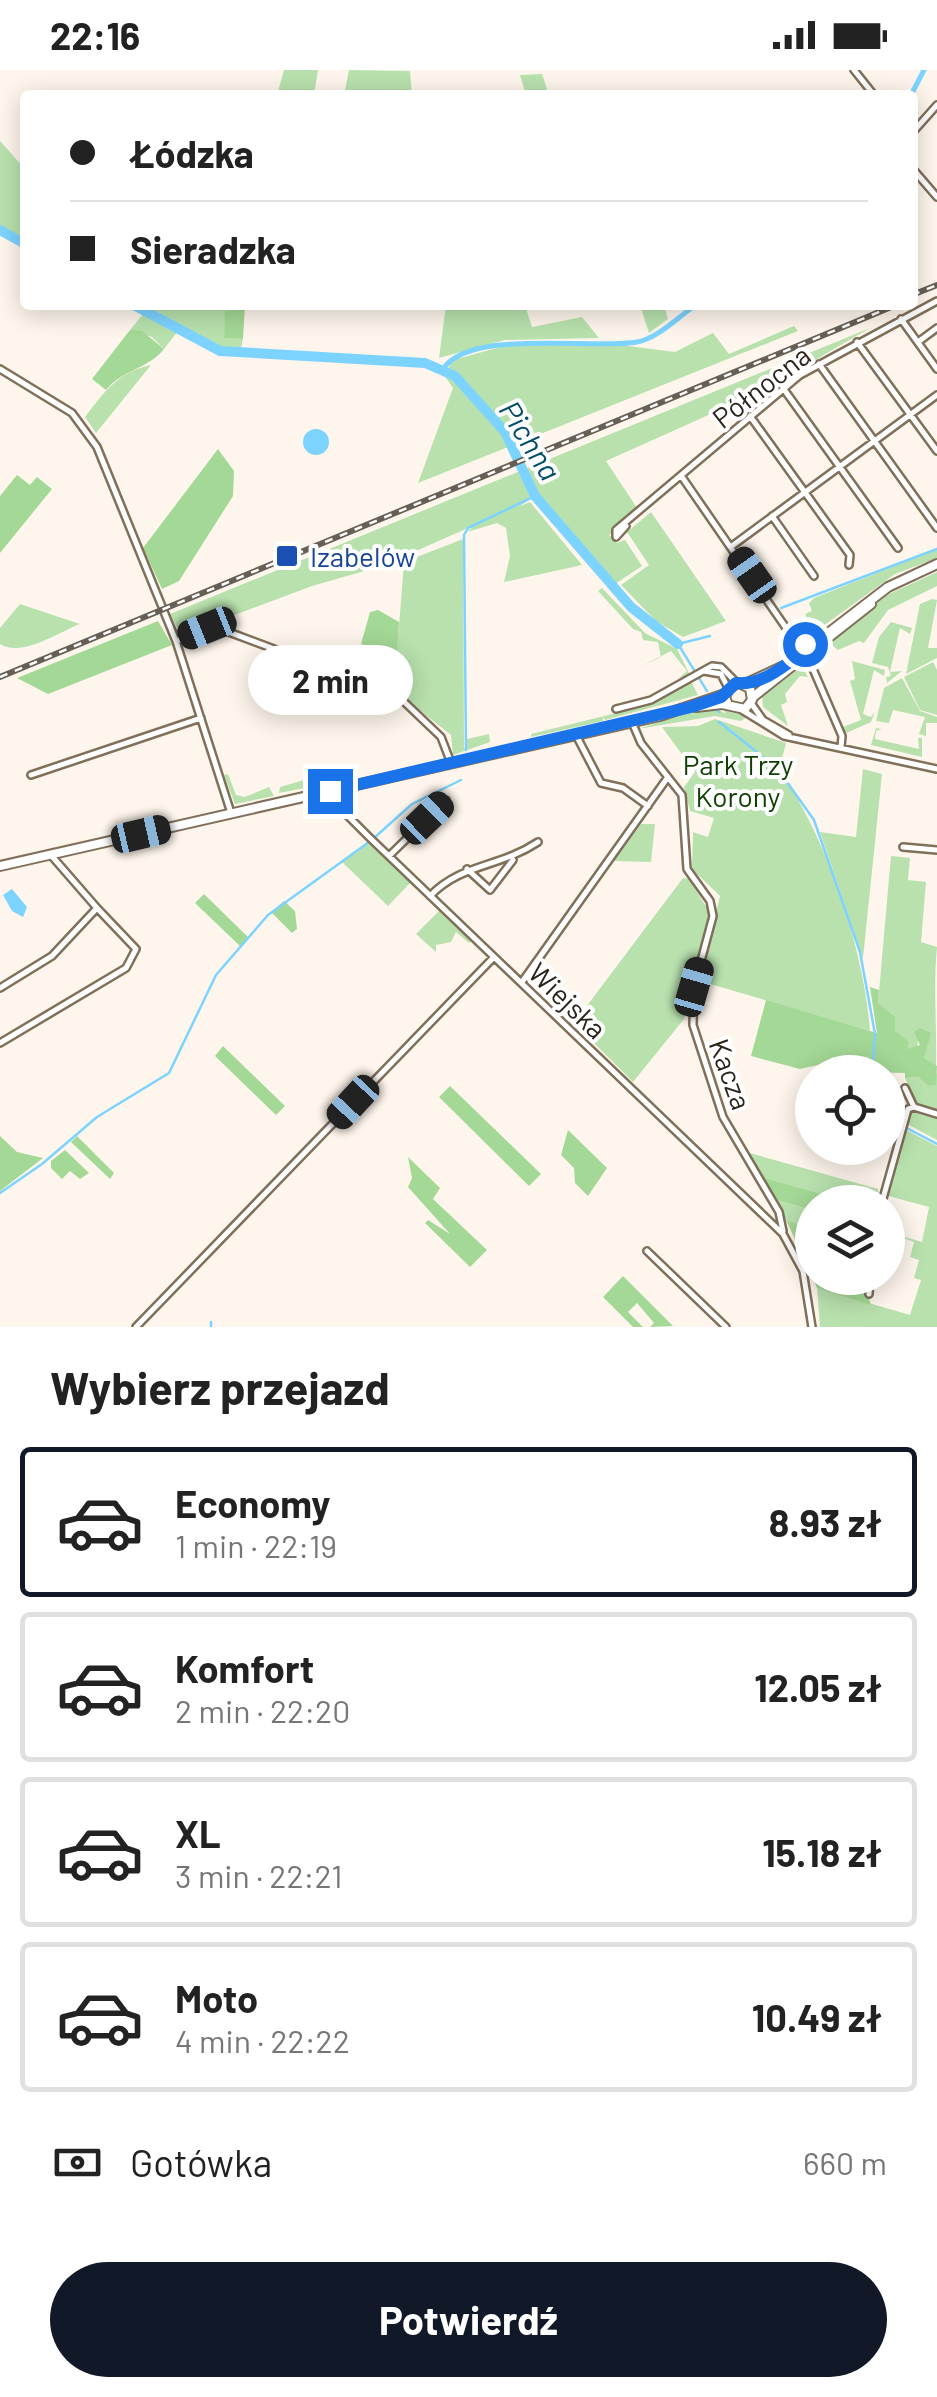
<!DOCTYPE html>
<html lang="pl">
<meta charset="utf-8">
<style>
body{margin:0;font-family:Barlow,sans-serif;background:#f2f2f2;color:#222;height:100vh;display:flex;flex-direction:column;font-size:38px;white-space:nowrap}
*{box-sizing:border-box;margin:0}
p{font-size:32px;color:#767676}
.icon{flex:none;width:55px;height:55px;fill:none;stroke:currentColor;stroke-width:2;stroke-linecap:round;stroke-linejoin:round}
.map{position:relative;height:1257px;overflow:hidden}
.panel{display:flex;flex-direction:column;background:#fff;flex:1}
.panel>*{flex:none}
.top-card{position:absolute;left:20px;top:20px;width:898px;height:220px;border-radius:10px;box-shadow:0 5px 25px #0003;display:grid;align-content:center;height:220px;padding:0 50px;background:#fff}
.buttons{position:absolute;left:795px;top:985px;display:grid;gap:20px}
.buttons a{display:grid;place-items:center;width:110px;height:110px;border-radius:50%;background:#fff;box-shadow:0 5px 25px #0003;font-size:50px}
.end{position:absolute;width:45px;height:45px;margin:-22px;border:12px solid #1a73e8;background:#fff;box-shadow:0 0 0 5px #fff}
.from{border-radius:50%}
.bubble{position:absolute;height:70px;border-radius:35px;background:#fff;box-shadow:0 5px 25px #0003;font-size:32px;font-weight:700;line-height:70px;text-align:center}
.car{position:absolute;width:30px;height:60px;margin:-30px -15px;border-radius:12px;box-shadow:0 0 8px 2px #0007;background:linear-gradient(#222 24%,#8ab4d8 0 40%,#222 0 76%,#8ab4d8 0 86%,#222 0)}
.top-card b{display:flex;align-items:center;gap:35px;height:95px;font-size:38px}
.top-card b+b{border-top:2px solid #e0e0e0}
.top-card i{width:25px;height:25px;background:#222}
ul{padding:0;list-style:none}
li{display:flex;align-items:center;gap:30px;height:150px;margin:0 20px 15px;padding:0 30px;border:5px solid #e0e0e0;border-radius:10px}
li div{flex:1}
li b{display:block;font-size:38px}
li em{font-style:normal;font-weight:700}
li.selected{border-color:#111827}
li>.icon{width:90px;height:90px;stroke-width:1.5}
h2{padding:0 50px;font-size:45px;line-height:120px}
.pay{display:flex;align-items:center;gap:25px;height:110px;padding:0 50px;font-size:38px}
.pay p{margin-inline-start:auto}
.cta{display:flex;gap:20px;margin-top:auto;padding:20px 50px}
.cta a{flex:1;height:115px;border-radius:60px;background:#111827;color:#fff;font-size:40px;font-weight:700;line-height:115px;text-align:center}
.status{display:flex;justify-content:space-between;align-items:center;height:70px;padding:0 50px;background:#fff;direction:ltr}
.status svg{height:28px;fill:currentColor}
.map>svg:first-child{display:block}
</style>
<div class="status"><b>22:16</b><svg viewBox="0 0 49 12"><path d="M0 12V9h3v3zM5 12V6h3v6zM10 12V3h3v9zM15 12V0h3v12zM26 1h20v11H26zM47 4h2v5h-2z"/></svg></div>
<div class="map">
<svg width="937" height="1257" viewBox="0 0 937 1257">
<rect width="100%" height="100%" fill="#fef6ec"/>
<!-- green -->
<path fill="#b8e1ad" d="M 284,0 L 318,0 L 314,25 L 277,25 Z
M 349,0 L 410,1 L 412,25 L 344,25 Z
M 542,4 L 549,25 L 526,25 L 520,5 Z
M 0,71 L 25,99 L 25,169 L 0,156 Z
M 145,235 L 226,235 L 224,268 L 243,269 L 241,278 L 222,277 Z
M 446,235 L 525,235 L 532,257 L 582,247 L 599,268 L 505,270 L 439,288 Z
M 640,235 L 664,235 L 668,249 L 649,263 Z
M 143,244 L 178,261 L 164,279 L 152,267 L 130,260 Z
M 794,256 L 798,261 L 418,413 L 453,318 L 444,305 L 453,290 L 504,276 L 613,274 L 675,282 L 713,263 L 729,284 Z
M 870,258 L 762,321 L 606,391 L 639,441 L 609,465 L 617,473 L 625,470 L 642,496 L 612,516 L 535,426 L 520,436 L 530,432 L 582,495 L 504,512 L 510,486 L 506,458 L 497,453 L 467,462 L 472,458 L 468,458 L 382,496 L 312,516 L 181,565 L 170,544 Z
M 151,295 L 96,363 L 85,347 C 105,321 118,302 151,295 Z
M 651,442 L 726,551 L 683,567 L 656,551 L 621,515 L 649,495 L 627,462 Z
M 463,469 L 464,680 L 467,669 L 489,664 L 490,672 L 453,685 L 451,665 L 394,620 L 404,492 Z
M 937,479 L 937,488 L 895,504 L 805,569 L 795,557 L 808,550 L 805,544 L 812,541 L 809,533 L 814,528 Z
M 937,502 L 937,516 L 888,540 L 864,573 L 859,571 L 838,580 L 828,572 L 887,525 Z
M 602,518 L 645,563 L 677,579 L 690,605 L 679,608 L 687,601 L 671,581 L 640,597 L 661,587 L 658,572 L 643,570 L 641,562 L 633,559 L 598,521 Z
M 932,529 L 937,530 L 928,578 L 937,578 L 937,588 L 906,604 L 920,534 Z
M 20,534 L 80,554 C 59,562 21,588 0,574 L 0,558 Z
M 891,552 L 912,558 L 910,564 L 900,558 L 890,602 L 902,601 L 887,613 L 886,607 L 891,606 L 888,597 L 872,593 L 879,567 Z
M 812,589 L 815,594 L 804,600 L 808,607 L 800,606 L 785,624 L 787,632 L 781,635 L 788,656 L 763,637 L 762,627 Z
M 852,591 L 885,600 L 884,606 L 874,600 L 863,644 L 871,647 L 875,642 L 871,652 L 844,664 L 834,641 L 843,657 L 861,650 L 850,611 L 855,609 Z
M 933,592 L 937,600 L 937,645 L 920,640 L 904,607 Z
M 902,608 L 920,641 L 937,647 L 937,653 L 926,653 L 926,666 L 919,664 L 925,647 L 893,640 L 889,653 L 876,651 L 884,618 Z
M 691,611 L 698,625 L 605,650 L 603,647 L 603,651 L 531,667 L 531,664 L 641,637 Z
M 720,635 L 748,646 L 741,651 L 715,646 L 638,659 L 701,638 L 712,636 L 726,644 Z
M 715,649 L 786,673 L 779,700 C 827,767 864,879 870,961 L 700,911 L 720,826 L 692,799 L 693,762 L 708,767 L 714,748 L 690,741 L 684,717 L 695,702 L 662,657 L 698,656 Z
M 876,658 L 882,659 L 876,661 L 875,669 L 919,679 L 918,668 L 922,668 L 922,687 L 871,675 Z
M 863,699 L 882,704 L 863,888 L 820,762 L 856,767 Z
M 228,704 L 236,725 L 245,727 L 269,717 L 274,726 L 235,734 L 224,705 Z
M 325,704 L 328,711 L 340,711 L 279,723 L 280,717 Z
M 641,754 L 655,754 L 651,792 L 614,791 Z
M 370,772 L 411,812 L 388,836 L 342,792 Z
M 891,786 L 910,788 L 908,810 L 926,812 L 921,872 L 937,877 C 933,917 937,956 936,997 L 924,988 L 926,977 L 918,970 L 917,978 L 908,979 L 909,972 L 901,970 L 878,933 Z
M 683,808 L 689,809 L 708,840 L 709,849 L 684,949 L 633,1012 L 574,953 Z
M 439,841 L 471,871 L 469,873 L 456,862 L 451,872 L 436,875 L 436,882 L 416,864 Z
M 937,1003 L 937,1039 L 918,1037 L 905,1008 L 918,1007 L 928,1016 Z
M 911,1038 L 937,1047 L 937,1070 L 907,1054 Z
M 904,1059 L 937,1076 L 937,1257 L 820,1257 L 817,1218 L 910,1245 L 921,1210 L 914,1208 L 919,1190 L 910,1187 L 914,1172 L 888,1162 L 922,1172 L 929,1137 L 885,1125 Z
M 750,1083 L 878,1119 L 878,1132 L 851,1132 L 761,1107 Z
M 776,1130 L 812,1140 L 812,1158 L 786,1150 Z"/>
<!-- forest -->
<path fill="#a4d896" d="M 225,235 L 245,235 L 243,269 L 224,268 Z
M 130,260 L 142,261 L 164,279 C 147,300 123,299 106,320 L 92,309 Z
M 218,379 L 234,401 L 233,426 L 179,511 L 162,519 L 143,478 Z
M 17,405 L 30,415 L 37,407 L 52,419 L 0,483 L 0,426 Z
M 378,540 L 399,552 L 397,587 L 361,574 L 370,542 Z
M 158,551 L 172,575 L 48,624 L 17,608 Z
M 204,824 L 249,868 L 241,877 L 195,833 Z
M 284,831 L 295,841 L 297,859 L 292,863 L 271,842 Z
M 870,917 L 879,920 L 878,933 L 895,947 L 895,961 L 909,972 L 908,979 L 920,975 L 914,962 L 920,958 L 931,963 L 924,988 L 937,996 L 936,1015 L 928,1016 L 918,1007 L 905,1008 L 905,1003 L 861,1002 L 844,989 L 800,999 L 751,986 L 766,930 L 877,963 Z
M 223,976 L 285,1036 L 276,1045 L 215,986 Z
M 450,1016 L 541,1104 L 529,1116 L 439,1027 Z
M 568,1060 L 607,1098 L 588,1126 L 575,1113 L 574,1098 L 561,1085 Z
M 0,1066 L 17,1082 L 43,1088 L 0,1121 Z
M 77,1066 L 114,1103 L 110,1109 L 71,1072 Z
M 65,1080 L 89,1103 L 80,1109 L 70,1101 L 62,1109 L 51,1098 L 51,1091 Z
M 408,1087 L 440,1118 L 433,1129 L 487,1180 L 470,1197 L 425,1153 L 428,1150 L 450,1164 L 408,1117 L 412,1108 Z
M 761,1107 L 851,1132 L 812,1132 L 812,1140 L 776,1130 Z
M 786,1150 L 812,1158 L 812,1206 Z
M 623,1206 L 673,1256 L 650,1257 L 654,1253 L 637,1233 L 628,1242 L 643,1257 L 633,1257 L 603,1227 Z
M 813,1208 L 869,1208 L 866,1218 L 871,1235 L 817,1218 Z"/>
<!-- water -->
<path fill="#7dd3ff" d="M303 372a13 13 0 1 1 26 0a13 13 0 1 1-26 0Z
M 12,819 L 27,837 L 23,847 L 12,841 L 3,825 Z"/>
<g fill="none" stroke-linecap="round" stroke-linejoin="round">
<!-- stream -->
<path stroke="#7dd3ff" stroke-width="2.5" d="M 781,538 L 937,479
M 707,621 L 678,574 L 710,566
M 716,639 L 719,642
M 719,652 L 777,698 L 814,750 L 860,882 L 875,964 L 872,1002
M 466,680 L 464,465 L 468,458 L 535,426
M 374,768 L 412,734 L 461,710
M 888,1041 L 899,1054 L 937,1074
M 0,1123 L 42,1094 L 97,1047 L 169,1003 L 216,905 L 268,845 L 369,772
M 211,1257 L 211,1252"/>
<!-- canal -->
<path stroke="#7dd3ff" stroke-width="5" d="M 911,25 L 924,0
M 443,299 C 471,258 591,280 637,272 C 657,269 679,246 696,235"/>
<!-- river -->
<path stroke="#7dd3ff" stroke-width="10" d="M 0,160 L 25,174
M 134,235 L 220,281 L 425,293 L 455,306 L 505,362 L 535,426 L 631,537 L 678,574"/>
<defs>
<path id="minor" d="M 854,0 L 874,25
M 912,63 L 937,35
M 912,98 L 937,127
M 901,249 L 937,299
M 857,272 L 937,381
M 918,272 L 937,258
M 819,294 L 937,458
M 0,299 L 72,343 L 97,377 L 176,571 L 231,743
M 783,318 L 898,478
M 750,346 L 850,485 L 849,495
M 682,407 L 804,584
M 772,446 L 814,506
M 626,456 L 616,467 L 616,460 L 800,305 L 937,231
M 732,476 L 937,325
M 176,571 L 218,558 L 397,625 L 441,667 L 451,693
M 813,599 L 842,666 L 841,677
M 704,601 L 721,604 L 728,618
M 751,633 L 763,650 L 789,665
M 616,639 L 651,630 L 712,596 L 721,597 L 736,612
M 742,640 L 784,666 L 937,699
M 632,652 L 641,673 L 682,725 L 687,799 L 710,831 L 713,846 L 694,917 L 693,955 L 723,1047 L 779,1142 L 783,1161
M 576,665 L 601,713 L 623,718 L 648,736
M 31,705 L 201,648
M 330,721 L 335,733 L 369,767 L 783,1164 L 803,1201 L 812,1257
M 903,777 L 937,780
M 389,786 L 446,730
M 467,799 L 490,820 L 513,790
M 430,826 C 462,793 499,798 538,772
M 522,912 L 668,707
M 0,918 L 52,886 L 97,838 L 50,784
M 0,973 L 126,898 L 136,879 L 97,838
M 905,1018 L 914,1037 L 937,1044
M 882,1132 L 908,1039 L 914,1037
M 647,1181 L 726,1257
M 869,1224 L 870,1208
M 136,1257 L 494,887"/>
<path id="major" d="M 745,614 L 788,594 L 888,517 L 937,494
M 753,627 L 871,534
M 696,637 L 722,634 L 745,639 L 752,630 L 750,618 L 739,613 L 730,616 L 725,627 L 728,635
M 0,796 L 660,646 L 725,624"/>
</defs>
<!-- minor casing -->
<use href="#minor" stroke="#806f59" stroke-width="10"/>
<!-- major casing -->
<use href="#major" stroke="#806f59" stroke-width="12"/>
<!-- minor -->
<use href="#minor" stroke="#fff" stroke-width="5"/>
<!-- major -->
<use href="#major" stroke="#fff" stroke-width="8"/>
<defs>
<path id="rail" d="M 912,225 L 937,215
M 0,607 L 896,235"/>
</defs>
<!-- rail casing -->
<use href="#rail" stroke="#665f55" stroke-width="6"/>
<!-- rail -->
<use href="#rail" stroke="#fff" stroke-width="2.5" stroke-dasharray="8" stroke-linecap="butt"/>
</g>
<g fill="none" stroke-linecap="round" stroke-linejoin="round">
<!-- route -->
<path stroke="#1a73e8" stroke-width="12" d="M 330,721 L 691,637 L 721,627 L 736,613 C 761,616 783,597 803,582 L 794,568 L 805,574"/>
</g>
<!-- markers -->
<rect fill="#1a4fb4" stroke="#fff" stroke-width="4" x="275" y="474" width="24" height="24" rx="5"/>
<g text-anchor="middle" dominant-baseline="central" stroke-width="8" stroke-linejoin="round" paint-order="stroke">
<!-- street labels -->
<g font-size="28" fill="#2a231a" stroke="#fff">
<text transform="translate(761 316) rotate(-38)">Północna</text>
<text transform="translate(568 930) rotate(44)">Wiejska</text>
<text transform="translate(731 1004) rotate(70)">Kacza</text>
</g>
<!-- transit labels -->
<g font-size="28" fill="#164399" stroke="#fff" text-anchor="start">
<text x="310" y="486">Izabelów</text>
</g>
<!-- park labels -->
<g font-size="28" fill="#0f4000" stroke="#fff">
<text x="738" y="694">Park Trzy<tspan x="738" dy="32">Korony</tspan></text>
</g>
<!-- water labels -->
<g font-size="30" font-style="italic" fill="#004d69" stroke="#fff">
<text transform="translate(531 370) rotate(58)">Pichna</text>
</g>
</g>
</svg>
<div class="buttons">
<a><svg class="icon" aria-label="locate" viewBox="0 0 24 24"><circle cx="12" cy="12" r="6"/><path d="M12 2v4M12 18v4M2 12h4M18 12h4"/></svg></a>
<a><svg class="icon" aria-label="layers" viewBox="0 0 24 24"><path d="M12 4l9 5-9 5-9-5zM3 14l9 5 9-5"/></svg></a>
</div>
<i class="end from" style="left:805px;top:574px"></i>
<i class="end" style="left:330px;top:721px"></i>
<div class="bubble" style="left:248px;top:575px;width:165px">2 min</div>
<i class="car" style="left:752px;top:505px;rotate:325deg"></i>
<i class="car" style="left:207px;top:558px;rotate:248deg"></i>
<i class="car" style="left:427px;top:748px;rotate:46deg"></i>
<i class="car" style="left:141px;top:764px;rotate:77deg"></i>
<i class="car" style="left:694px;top:917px;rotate:16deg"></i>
<i class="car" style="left:353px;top:1032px;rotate:223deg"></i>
<div class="top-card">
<b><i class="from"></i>Łódzka</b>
<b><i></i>Sieradzka</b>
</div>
</div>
<section class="panel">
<h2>Wybierz przejazd</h2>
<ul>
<li class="selected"><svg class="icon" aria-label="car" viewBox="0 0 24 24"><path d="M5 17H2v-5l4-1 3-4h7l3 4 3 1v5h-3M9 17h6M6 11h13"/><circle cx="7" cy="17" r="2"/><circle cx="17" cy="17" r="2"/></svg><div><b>Economy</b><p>1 min · 22:19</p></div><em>8.93 zł</em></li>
<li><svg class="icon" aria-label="car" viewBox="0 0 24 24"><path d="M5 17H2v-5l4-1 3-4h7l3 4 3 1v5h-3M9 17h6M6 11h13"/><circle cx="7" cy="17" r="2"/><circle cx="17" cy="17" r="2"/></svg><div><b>Komfort</b><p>2 min · 22:20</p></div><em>12.05 zł</em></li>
<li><svg class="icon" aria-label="car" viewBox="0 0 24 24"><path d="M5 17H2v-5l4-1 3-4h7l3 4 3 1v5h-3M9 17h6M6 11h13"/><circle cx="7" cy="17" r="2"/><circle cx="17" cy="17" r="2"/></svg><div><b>XL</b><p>3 min · 22:21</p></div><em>15.18 zł</em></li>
<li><svg class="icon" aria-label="car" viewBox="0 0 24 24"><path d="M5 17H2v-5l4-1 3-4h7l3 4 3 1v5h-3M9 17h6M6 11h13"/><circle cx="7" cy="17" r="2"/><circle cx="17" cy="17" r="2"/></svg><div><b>Moto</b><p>4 min · 22:22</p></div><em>10.49 zł</em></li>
</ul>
<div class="pay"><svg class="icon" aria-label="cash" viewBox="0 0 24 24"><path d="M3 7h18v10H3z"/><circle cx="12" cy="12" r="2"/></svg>Gotówka<p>660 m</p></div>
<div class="cta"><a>Potwierdź</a></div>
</section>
